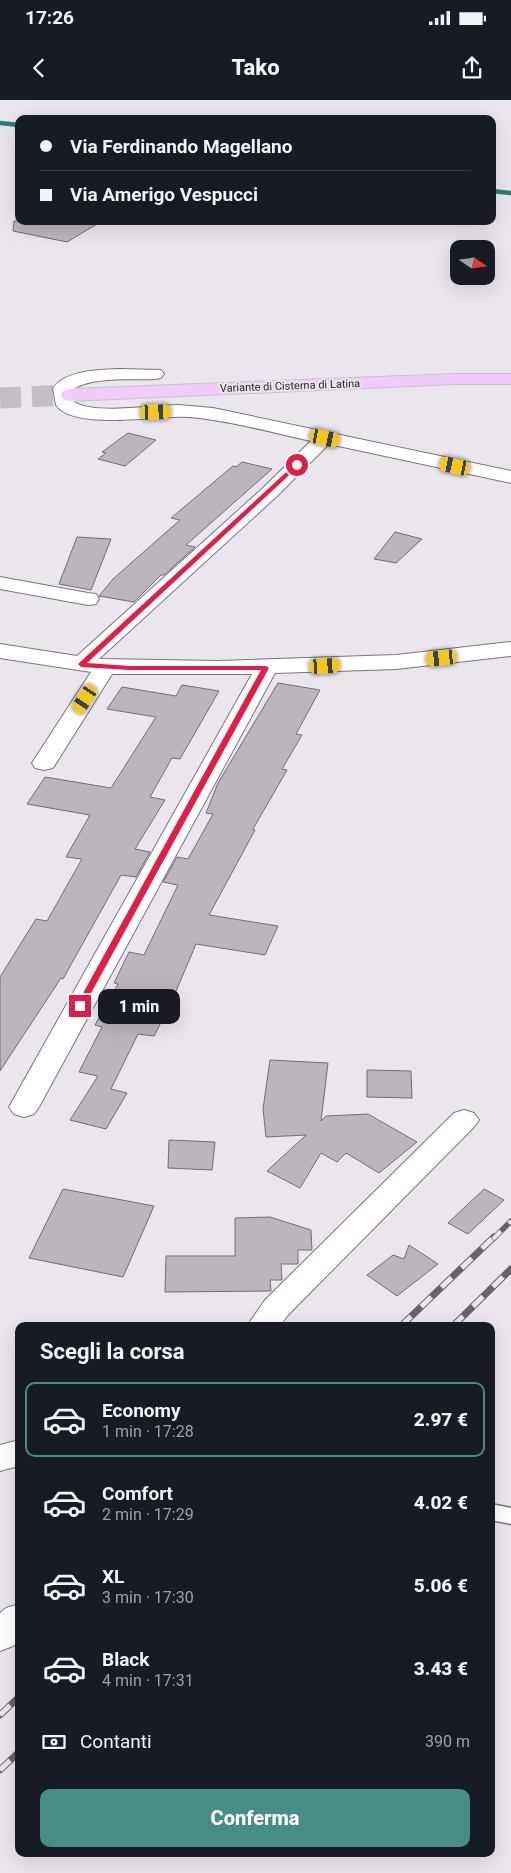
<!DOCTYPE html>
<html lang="it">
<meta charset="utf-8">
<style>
body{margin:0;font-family:Roboto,sans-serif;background:#242831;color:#f1f3f6;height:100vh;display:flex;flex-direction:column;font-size:19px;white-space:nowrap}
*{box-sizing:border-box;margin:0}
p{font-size:16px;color:#9ea1a6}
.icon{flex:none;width:28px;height:28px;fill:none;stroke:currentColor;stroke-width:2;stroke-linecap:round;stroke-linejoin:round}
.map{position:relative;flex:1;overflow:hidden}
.details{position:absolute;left:15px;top:1222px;width:480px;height:535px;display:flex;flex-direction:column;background:#171b24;border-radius:10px;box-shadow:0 5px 20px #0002}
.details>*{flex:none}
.guide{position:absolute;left:15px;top:15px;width:481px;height:110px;border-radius:10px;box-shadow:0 5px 20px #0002;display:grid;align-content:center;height:110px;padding:0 25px;background:#171b24}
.needle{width:32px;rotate:103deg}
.controls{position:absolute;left:450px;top:140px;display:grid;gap:10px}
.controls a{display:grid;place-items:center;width:45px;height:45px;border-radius:10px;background:#171b24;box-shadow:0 5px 20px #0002;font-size:25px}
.end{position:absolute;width:22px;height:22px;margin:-11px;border:6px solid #e11d48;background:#fff;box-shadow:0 0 0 2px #fff}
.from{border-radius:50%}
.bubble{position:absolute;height:35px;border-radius:10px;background:#171b24;box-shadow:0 5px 20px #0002;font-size:16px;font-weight:800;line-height:35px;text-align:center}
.car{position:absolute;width:15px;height:30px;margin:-15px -8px;border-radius:6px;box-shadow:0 0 4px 1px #0007;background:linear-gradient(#f5c518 24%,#345 0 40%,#f5c518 0 76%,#345 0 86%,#f5c518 0)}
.guide b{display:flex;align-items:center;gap:18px;height:48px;font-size:19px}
.guide b+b{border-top:1px solid #363941}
.guide i{width:12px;height:12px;background:#f1f3f6}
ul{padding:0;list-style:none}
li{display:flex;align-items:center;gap:15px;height:75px;margin:0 10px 8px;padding:0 15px;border:2px solid transparent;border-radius:10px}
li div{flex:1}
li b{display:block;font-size:19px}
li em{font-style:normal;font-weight:800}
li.selected{border-color:#488d85}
li>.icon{width:45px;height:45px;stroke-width:1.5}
h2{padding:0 25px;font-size:22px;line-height:60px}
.pay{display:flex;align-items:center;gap:12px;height:55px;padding:0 25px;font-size:19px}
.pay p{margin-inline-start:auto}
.button{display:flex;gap:10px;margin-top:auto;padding:10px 25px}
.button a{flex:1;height:58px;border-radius:10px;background:#488d85;color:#fff;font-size:20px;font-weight:800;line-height:58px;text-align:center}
.status{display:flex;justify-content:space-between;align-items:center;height:35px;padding:0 25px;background:#171b24;direction:ltr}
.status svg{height:14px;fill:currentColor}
header{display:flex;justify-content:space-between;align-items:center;height:65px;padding:0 25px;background:#171b24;font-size:22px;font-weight:800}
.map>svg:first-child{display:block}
</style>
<div class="status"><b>17:26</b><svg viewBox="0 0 49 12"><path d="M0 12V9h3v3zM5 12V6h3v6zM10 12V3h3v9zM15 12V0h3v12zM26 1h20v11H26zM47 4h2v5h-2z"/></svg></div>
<header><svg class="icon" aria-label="back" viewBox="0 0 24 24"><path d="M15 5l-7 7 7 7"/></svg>Tako<svg class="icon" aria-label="share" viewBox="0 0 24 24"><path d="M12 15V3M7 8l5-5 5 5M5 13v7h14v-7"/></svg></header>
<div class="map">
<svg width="511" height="1773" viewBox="0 0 511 1773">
<rect width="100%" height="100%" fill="#ebe5ed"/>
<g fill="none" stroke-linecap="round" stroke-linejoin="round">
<!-- stream -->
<path stroke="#297d75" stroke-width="4.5" d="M 0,23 L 19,25
M 492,91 L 511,93"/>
</g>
<!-- building -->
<path fill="#bbb5bc" stroke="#726d74" d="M 14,121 L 102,121 L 67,142 L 13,131 Z
M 128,333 L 156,340 L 125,366 L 98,359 L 106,353 L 102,352 Z
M 242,362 L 272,369 L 186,445 L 195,447 L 164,475 L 161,475 L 134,502 L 99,496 L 113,479 L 180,420 L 171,418 L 233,366 L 236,367 Z
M 395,432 L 422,439 L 396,463 L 374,459 Z
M 77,437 L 111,439 L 91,490 L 59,484 Z
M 278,583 L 320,590 L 296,634 L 302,635 L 282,669 L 287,670 L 253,729 L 255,730 L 209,815 L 278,826 L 265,855 L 196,844 L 171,903 L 154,936 L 138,934 L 111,989 L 127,993 L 106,1029 L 70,1020 L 98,976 L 79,972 L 102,927 L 95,925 L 118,884 L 114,883 L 129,852 L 144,855 L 178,785 L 163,782 L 177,757 L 188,759 L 213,714 L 206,713 L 218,683 Z
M 182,585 L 219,591 L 180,659 L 172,658 L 150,697 L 165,700 L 135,749 L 150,752 L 136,777 L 121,775 L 63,879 L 61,878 L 0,971 L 0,877 L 36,819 L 47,821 L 82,759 L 66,757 L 90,715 L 27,704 L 45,677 L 111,688 L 156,617 L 107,609 L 122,587 L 176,596 Z
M 270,960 L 328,963 L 321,1021 L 326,1016 L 368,1014 L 417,1042 L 379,1073 L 346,1053 L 337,1062 L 321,1053 L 300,1088 L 267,1071 L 306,1035 L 266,1037 L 263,1009 Z
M 367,970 L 411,971 L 412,998 L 367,997 Z
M 169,1040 L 215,1042 L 212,1070 L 168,1068 Z
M 63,1089 L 154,1106 L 123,1177 L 29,1158 Z
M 484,1089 L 504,1100 L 468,1134 L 448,1123 Z
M 270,1117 L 311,1130 L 312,1150 L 298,1150 L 298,1164 L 281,1164 L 282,1180 L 270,1180 L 271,1191 L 165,1192 L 166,1156 L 235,1156 L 235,1118 Z
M 409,1145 L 438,1164 L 397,1196 L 367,1175 L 393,1155 L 404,1159 Z"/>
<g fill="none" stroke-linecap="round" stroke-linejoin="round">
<!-- primary-tunnel -->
<path stroke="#c3bdc4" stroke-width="21" stroke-dasharray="21 11" stroke-linecap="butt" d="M 0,298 L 70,295"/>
<defs>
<path id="service" d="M 491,1404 L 511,1408 L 511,1424 L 491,1420 Z"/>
<path id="minor" d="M 119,269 L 161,270 L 164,274 L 161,278 L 155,279 C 131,280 91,276 72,290 L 74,302 C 96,315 151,305 178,305 C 190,306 201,307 213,308 L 511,371 L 511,383 L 329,344 L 277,396 L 99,559 L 218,561 L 396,555 L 511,542 L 511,556 L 396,569 L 275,573 L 39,1007 L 34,1014 L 24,1017 L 14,1014 L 9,1007 L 252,574 L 112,574 L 53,668 L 44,670 L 35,668 L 32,663 L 91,572 L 0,558 L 0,544 L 77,556 L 263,388 L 311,341 C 279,334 246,325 213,320 C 201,318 187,316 175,317 C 148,317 72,329 56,305 L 53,288 C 66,270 99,270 119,269 Z
M 0,477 L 88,493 L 96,494 L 99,499 L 96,504 L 88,505 L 0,489 Z
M 464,1010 L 474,1013 L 479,1020 L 474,1027 L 287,1216 L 280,1226 L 247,1226 L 265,1200 L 454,1013 Z
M 19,1340 L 19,1366 L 0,1371 L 0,1345 Z
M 19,1504 L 19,1541 L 13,1546 L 0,1551 L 0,1513 L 6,1508 Z"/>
<path id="primary" d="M 455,274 L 511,274 L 511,284 L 455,284 L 70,301 L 63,299 L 61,295 L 63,291 L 70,289 Z"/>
</defs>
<!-- service casing -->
<use href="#service" stroke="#7a757c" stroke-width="3"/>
<!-- minor casing -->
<use href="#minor" stroke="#7a757c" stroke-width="2"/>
<!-- primary casing -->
<use href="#primary" stroke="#c5c5c6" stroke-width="2"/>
<!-- service -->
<use href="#service" fill="#fff" fill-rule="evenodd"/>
<!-- minor -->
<use href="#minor" fill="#fff" fill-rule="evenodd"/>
<!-- primary -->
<use href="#primary" fill="#f2cafd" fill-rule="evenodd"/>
<defs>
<path id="rail-far1" d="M 493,1139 L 511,1121"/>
<path id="rail" d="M 401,1226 L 494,1137
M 453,1226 L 511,1169
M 0,1615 L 19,1597
M 0,1670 L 19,1652"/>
</defs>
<!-- rail-far1 casing -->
<use href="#rail-far1" stroke="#676469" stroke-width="5.5"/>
<!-- rail casing -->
<use href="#rail" stroke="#676469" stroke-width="7"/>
<!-- rail-far1 -->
<use href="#rail-far1" stroke="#ebe5ed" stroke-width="4" stroke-dasharray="11" stroke-linecap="butt"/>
<!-- rail -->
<use href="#rail" stroke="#ebe5ed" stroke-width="5" stroke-dasharray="14" stroke-linecap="butt"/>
</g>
<!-- route -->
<path fill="#e11d48" d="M 295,364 L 300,365 L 87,563 L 130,566 L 266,566 L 269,568 L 84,906 L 77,907 L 76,906 L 261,570 L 130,570 L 81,567 L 78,564 Z"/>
<g text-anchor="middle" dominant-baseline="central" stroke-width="4" stroke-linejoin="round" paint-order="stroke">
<!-- far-street labels -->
<g font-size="11" fill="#211f22" stroke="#ebe5ed">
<text transform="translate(290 286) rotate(-2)">Variante di Cisterna di Latina</text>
</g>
</g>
</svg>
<div class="controls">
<a><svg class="needle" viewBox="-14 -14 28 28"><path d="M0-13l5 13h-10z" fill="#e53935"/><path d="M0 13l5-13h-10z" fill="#9ea1a6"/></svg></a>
</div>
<i class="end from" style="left:297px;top:365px"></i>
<i class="end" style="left:80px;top:906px"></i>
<div class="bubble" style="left:98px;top:889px;width:82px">1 min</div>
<i class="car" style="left:156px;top:312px;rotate:88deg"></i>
<i class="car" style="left:325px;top:338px;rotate:102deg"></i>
<i class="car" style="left:455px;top:366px;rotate:282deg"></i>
<i class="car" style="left:442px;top:558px;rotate:264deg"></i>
<i class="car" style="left:325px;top:566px;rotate:87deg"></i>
<i class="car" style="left:85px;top:599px;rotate:213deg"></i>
<div class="guide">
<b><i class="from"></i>Via Ferdinando Magellano</b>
<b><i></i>Via Amerigo Vespucci</b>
</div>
<section class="details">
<h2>Scegli la corsa</h2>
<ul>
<li class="selected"><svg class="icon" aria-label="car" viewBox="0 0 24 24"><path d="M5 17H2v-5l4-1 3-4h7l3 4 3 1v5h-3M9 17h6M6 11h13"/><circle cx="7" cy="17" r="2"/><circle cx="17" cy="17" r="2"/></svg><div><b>Economy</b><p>1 min · 17:28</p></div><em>2.97 €</em></li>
<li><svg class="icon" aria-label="car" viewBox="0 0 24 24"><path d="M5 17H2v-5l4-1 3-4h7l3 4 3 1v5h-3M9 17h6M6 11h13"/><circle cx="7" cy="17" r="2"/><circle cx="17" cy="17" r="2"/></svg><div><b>Comfort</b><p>2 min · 17:29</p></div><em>4.02 €</em></li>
<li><svg class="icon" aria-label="car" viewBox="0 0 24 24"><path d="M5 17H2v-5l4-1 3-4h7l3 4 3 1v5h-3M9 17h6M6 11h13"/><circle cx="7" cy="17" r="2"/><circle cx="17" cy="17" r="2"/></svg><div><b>XL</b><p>3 min · 17:30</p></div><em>5.06 €</em></li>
<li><svg class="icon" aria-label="car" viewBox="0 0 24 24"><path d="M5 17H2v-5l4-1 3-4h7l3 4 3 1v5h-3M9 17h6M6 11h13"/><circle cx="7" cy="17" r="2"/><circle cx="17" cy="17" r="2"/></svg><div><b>Black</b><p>4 min · 17:31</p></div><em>3.43 €</em></li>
</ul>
<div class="pay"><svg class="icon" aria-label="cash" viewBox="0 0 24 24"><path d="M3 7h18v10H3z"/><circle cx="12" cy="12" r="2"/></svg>Contanti<p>390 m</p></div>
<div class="button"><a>Conferma</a></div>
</section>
</div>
